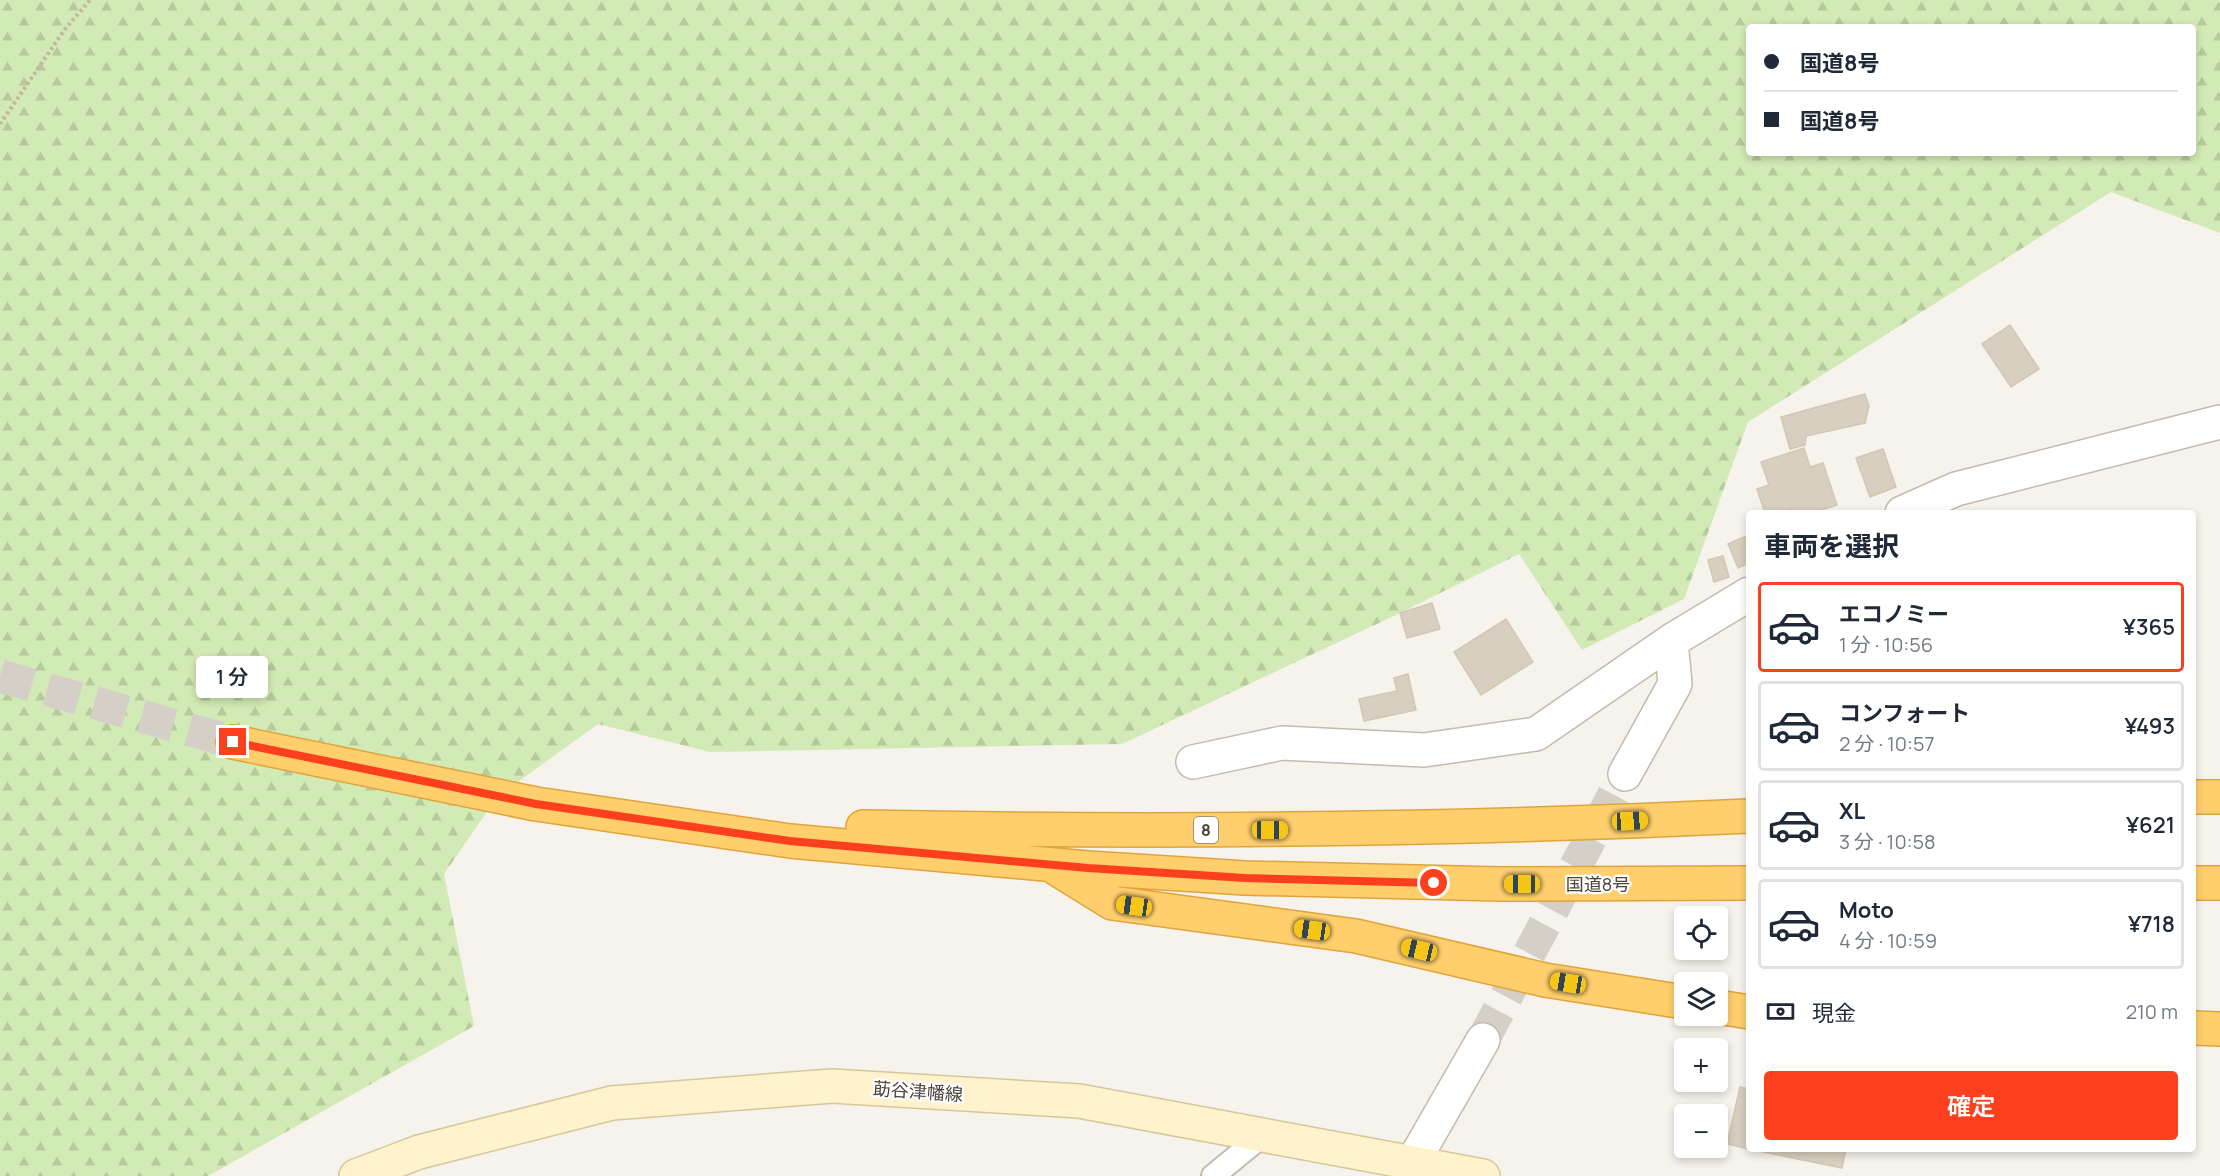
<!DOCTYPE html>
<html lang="ja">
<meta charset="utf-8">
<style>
body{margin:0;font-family:Manrope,"Noto Sans JP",sans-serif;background:#f6f6f7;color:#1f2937;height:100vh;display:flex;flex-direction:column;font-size:22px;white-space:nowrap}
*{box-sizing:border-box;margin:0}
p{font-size:20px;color:#747a83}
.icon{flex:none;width:33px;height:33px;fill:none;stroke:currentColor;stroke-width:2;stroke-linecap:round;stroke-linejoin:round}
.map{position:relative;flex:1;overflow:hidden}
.panel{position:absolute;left:1746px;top:510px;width:450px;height:642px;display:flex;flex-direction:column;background:#fff;border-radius:6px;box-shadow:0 3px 9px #0003}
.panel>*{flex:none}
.hud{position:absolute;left:1746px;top:24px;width:450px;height:132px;border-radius:6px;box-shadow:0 3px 9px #0003;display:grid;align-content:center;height:132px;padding:0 18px;background:#fff}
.buttons{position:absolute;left:1674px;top:906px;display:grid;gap:12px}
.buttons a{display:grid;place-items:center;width:54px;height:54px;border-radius:6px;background:#fff;box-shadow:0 3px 9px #0003;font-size:30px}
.end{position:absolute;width:27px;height:27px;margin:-14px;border:8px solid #fc3f1d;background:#fff;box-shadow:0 0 0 3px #fff}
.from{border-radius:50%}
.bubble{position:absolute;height:42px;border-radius:6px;background:#fff;box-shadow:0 3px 9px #0003;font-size:20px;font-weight:600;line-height:42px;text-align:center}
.car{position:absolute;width:18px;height:36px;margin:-18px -9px;border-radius:8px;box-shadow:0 0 4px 2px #0007;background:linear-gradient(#f5c518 24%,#345 0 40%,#f5c518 0 76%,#345 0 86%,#f5c518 0)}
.hud b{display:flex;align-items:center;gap:21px;height:57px;font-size:22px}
.hud b+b{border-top:2px solid #e0e1e3}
.hud i{width:15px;height:15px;background:#1f2937}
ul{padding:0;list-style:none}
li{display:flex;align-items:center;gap:18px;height:90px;margin:0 12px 9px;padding:0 6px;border:3px solid #e0e1e3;border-radius:6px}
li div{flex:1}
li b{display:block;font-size:22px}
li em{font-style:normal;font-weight:600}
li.selected{border-color:#fc3f1d}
li>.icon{width:54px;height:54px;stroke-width:1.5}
h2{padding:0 18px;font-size:27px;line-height:72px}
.pay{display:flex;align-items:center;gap:15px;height:66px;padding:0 18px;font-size:22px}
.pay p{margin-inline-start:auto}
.cta{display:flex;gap:12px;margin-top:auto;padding:12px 18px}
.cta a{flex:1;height:69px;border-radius:6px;background:#fc3f1d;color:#fff;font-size:24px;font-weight:600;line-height:69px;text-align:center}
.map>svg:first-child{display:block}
</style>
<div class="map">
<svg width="2220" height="1176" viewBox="0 0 2220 1176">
<defs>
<pattern id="forest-firs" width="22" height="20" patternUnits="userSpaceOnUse" patternTransform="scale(1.5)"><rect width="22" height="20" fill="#d2eab5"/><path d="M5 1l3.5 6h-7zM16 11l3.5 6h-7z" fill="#b6ca9c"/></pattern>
</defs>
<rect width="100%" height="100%" fill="#f6f3ec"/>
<!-- forest -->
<path fill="url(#forest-firs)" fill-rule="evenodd" d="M 0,0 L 2220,0 L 2220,233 L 2111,192 L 1748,422 L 1684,599 L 1582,650 L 1519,554 L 1400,613 L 1122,744 L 710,752 L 598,724 L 497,797 L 444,874 L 474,1026 L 208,1176 L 0,1176 ZM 1749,27 L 2193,27 L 2193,153 L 1749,153 Z"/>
<!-- building -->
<path fill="#d8cfc1" stroke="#d3c7b4" stroke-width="1.5" d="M 2010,325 L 2039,369 L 2011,387 L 1982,344 Z
M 1865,394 L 1869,406 L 1865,423 L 1806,436 L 1805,445 L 1790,449 L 1781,417 Z
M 1804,448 L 1810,467 L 1823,463 L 1837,505 L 1818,511 L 1818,513 L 1793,513 L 1792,509 L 1779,513 L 1765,513 L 1757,489 L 1769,485 L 1761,462 Z
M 1883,449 L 1896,487 L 1870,497 L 1856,458 Z
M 1749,535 L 1749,563 L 1738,568 L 1728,544 Z
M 1723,556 L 1729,577 L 1714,582 L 1708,560 Z
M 1432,603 L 1440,629 L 1407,638 L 1400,613 Z
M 1506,619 L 1533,662 L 1481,695 L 1454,652 Z
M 1408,674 L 1416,710 L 1364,721 L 1359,699 L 1397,691 L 1394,678 Z
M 1740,1087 L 1749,1089 L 1749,1149 L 1727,1144 Z
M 1749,1149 L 1846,1149 L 1842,1168 Z"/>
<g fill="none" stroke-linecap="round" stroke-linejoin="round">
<!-- street-tunnel -->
<path stroke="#d4d0c8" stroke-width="33" stroke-dasharray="33 16" stroke-linecap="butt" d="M 1483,1040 L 1625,774"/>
<!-- highway-tunnel -->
<path stroke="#d4d0c8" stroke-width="33" stroke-dasharray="33 16" stroke-linecap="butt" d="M 0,676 L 233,742"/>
<defs>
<path id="lane" d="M 1213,1176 L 1263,1135"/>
<path id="street" d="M 1902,513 L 1956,489 L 2220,422
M 1193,762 L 1282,743 L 1424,750 L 1536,734 L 1671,641 L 1749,594
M 1625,774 L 1675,684 L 1671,641
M 1413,1162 L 1483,1040"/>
<path id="secondary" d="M 356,1176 L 419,1152 L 612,1103 L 832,1086 L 1079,1101 L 1483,1176"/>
<path id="highway" d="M 233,742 L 536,804 L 790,841 L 1088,868 L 1245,878 L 1500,884 L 1749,883
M 2193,797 L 2220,797
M 863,827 C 1159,833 1454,830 1749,816
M 1057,869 L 1112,903 L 1356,936 L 1545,980 L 1684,1002
M 2193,883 L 2220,883
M 1718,1007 L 1749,1012
M 2193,1028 L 2220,1029"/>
</defs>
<!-- lane casing -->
<use href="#lane" stroke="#c2bbae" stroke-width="26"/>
<!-- street casing -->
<use href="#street" stroke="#c2bbae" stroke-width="36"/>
<!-- secondary casing -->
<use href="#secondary" stroke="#d6c79b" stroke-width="36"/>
<!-- highway casing -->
<use href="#highway" stroke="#e0a43c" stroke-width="36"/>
<!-- path -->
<path stroke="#c4b79f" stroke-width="4" stroke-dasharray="3 3" stroke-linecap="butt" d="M 0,124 L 65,29 L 90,0"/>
<!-- lane -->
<use href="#lane" stroke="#fff" stroke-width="22"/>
<!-- street -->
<use href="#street" stroke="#fff" stroke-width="33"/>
<!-- secondary -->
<use href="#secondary" stroke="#fff3cd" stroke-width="33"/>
<!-- highway -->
<use href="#highway" stroke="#ffcf6e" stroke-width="33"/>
</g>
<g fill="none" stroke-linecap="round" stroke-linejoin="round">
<!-- route -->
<path stroke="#fc3f1d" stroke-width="8" d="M 233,742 L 536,804 L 790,841 L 1088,868 L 1245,878 L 1434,883"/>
</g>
<g text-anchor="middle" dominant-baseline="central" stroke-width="4.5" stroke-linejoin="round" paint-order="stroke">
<!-- shield labels -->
<rect fill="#fff" stroke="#817c74" stroke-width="1.5" x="1194" y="817" width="24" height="26" rx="4.5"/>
<g font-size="16" font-weight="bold" fill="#4b4439">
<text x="1206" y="830">8</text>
</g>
<!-- street labels -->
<g font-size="18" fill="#4b4439" stroke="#fff">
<text x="1598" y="884">国道8号</text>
<text transform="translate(918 1091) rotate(4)">莇谷津幡線</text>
</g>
</g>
</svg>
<div class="buttons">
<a><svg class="icon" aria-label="locate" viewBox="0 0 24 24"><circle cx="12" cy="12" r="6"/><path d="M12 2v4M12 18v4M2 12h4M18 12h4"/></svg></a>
<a><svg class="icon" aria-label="layers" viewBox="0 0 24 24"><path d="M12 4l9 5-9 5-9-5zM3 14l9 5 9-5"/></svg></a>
<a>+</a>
<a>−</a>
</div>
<i class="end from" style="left:1434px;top:883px"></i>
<i class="end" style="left:233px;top:742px"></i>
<div class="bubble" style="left:196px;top:656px;width:72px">1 分</div>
<i class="car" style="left:1630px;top:821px;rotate:87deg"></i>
<i class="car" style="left:1270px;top:830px;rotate:90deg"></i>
<i class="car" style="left:1522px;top:884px;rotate:270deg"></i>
<i class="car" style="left:1134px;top:906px;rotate:278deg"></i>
<i class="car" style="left:1312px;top:930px;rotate:278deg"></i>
<i class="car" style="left:1419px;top:950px;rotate:283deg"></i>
<i class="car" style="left:1568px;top:983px;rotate:279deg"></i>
<div class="hud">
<b><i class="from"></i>国道8号</b>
<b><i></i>国道8号</b>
</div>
<section class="panel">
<h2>車両を選択</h2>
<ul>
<li class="selected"><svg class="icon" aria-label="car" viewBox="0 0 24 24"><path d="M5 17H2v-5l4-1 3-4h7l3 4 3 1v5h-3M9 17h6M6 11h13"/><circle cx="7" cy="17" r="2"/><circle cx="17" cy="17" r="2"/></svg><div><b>エコノミー</b><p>1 分 · 10:56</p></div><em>¥365</em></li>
<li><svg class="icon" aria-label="car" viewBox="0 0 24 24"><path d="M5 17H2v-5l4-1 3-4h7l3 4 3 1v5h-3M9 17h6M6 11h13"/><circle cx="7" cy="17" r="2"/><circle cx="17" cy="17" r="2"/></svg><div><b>コンフォート</b><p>2 分 · 10:57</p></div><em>¥493</em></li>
<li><svg class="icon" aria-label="car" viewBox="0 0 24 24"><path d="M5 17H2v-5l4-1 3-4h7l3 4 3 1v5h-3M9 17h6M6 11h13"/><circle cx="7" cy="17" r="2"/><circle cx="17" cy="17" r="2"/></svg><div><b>XL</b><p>3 分 · 10:58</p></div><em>¥621</em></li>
<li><svg class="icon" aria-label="car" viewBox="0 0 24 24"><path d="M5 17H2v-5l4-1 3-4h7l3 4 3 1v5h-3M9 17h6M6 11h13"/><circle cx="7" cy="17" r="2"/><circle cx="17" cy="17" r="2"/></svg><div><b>Moto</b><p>4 分 · 10:59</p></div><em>¥718</em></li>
</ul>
<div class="pay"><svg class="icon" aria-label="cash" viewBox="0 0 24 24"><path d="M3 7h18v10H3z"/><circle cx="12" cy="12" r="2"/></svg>現金<p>210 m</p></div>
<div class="cta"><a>確定</a></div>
</section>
</div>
